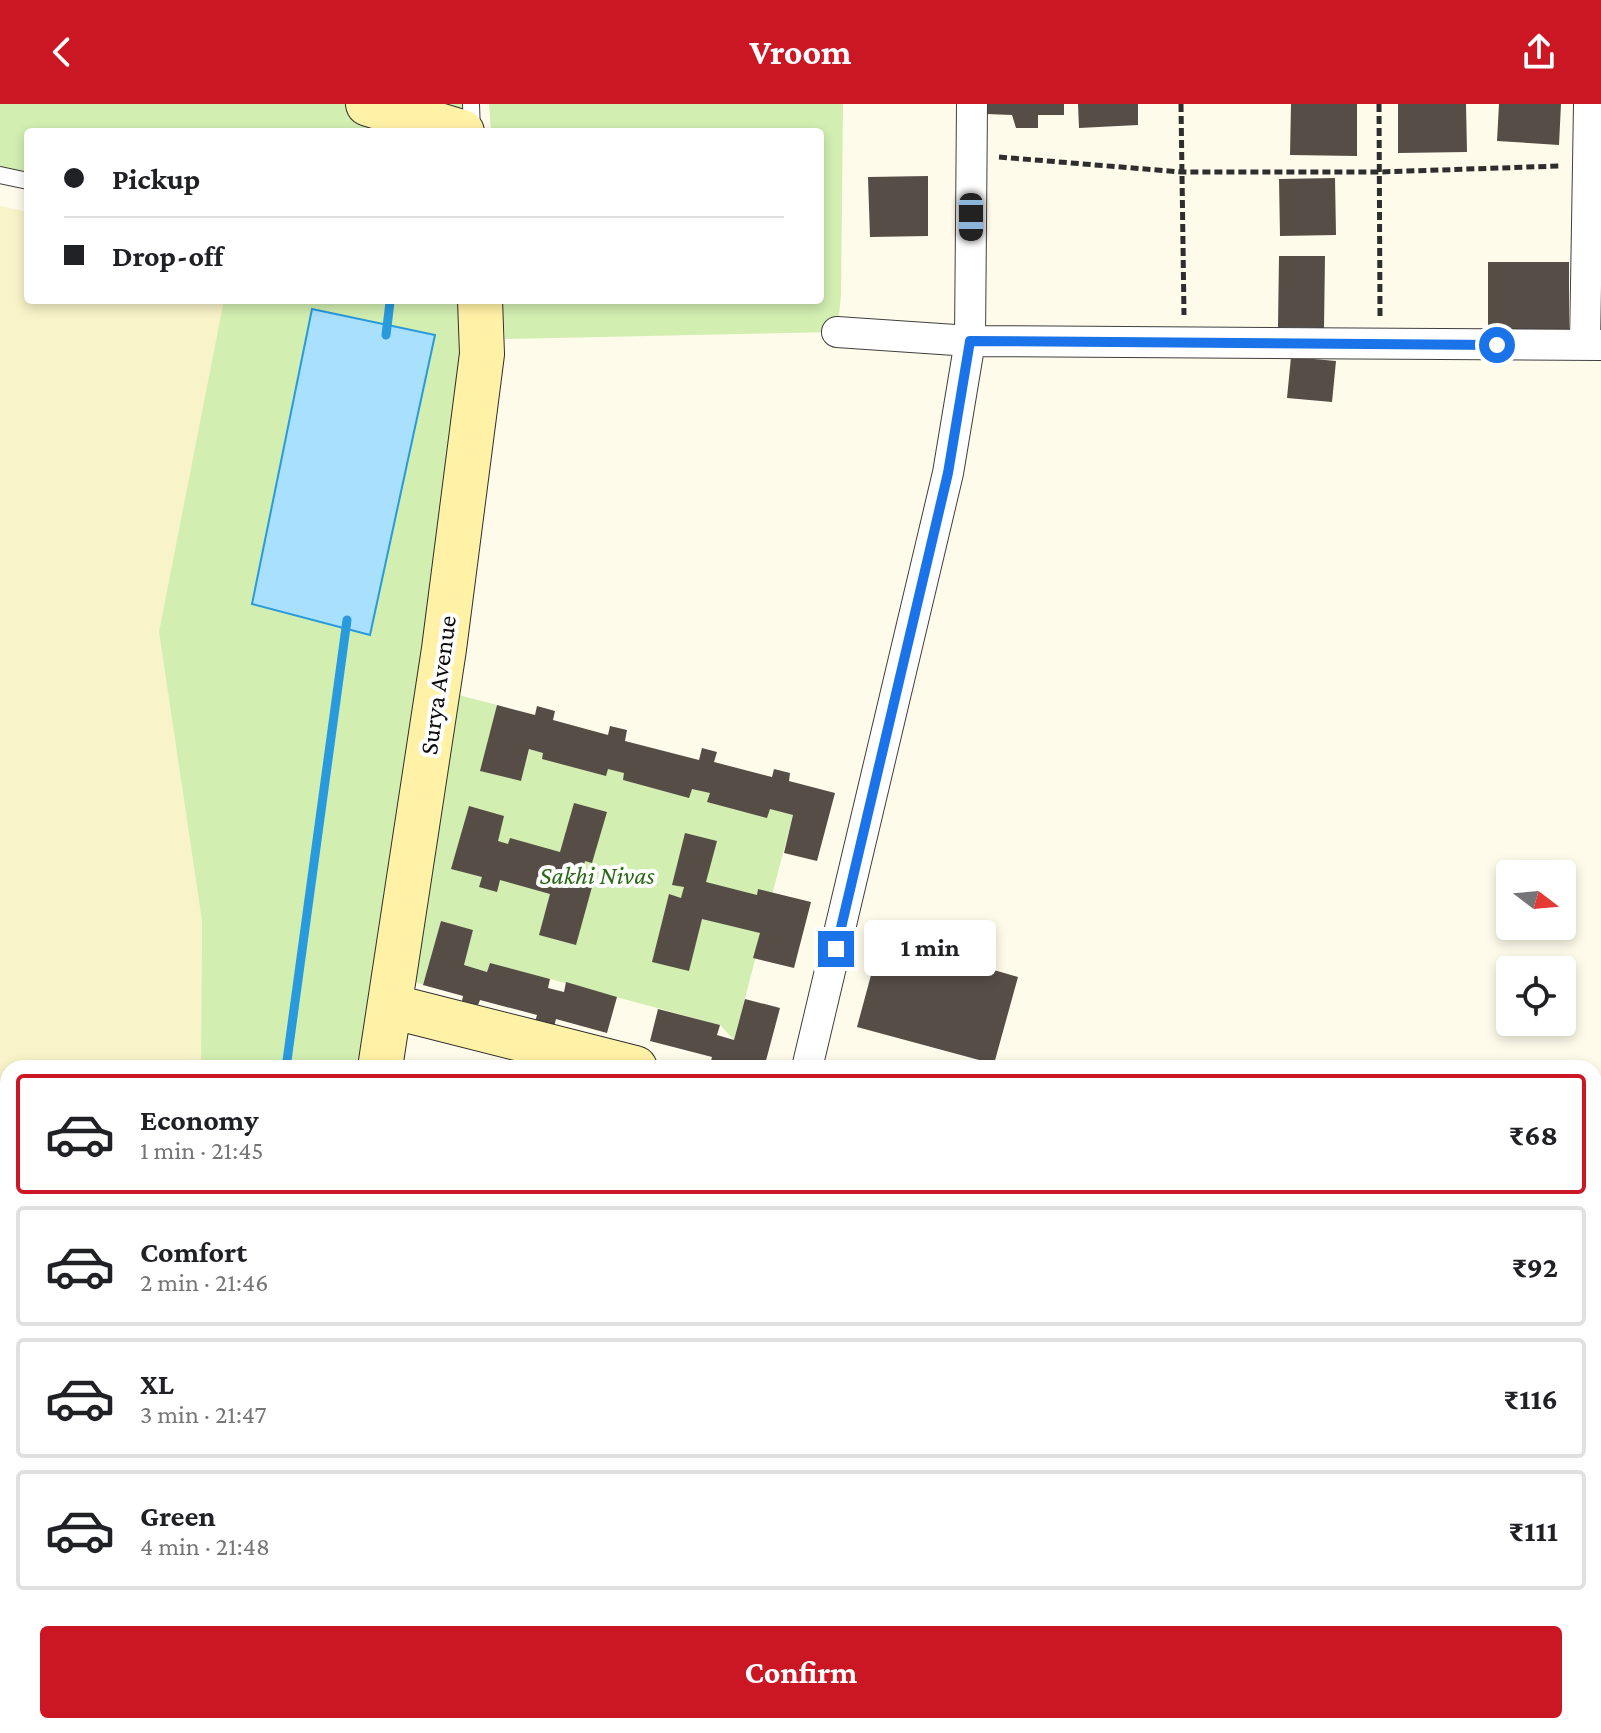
<!DOCTYPE html>
<meta charset="utf-8">
<style>
body{margin:0;font-family:"Crimson Pro",serif;background:#f2f2f2;color:#202124;height:100vh;display:flex;flex-direction:column;font-size:30px;white-space:nowrap}
*{box-sizing:border-box;margin:0}
p{font-size:26px;color:#757577}
.icon{flex:none;width:44px;height:44px;fill:none;stroke:currentColor;stroke-width:2;stroke-linecap:round;stroke-linejoin:round}
.map{position:relative;flex:1;overflow:hidden}
.panel{position:absolute;left:0px;top:956px;width:1602px;height:674px;display:flex;flex-direction:column;background:#fff;border-radius:24px 24px 0 0;box-shadow:0 4px 12px #0003}
.panel>*{flex:none}
.hud{position:absolute;left:24px;top:24px;width:800px;height:176px;border-radius:8px;box-shadow:0 4px 12px #0003;display:grid;align-content:center;height:176px;padding:0 40px;background:#fff}
.needle{width:52px;rotate:106deg}
.controls{position:absolute;left:1496px;top:756px;display:grid;gap:16px}
.controls a{display:grid;place-items:center;width:80px;height:80px;border-radius:8px;background:#fff;box-shadow:0 4px 12px #0003;font-size:40px}
.end{position:absolute;width:36px;height:36px;margin:-18px;border:10px solid #1a73e8;background:#fff;box-shadow:0 0 0 4px #fff}
.from{border-radius:50%}
.bubble{position:absolute;height:56px;border-radius:8px;background:#fff;box-shadow:0 4px 12px #0003;font-size:26px;font-weight:700;line-height:56px;text-align:center}
.car{position:absolute;width:24px;height:48px;margin:-24px -12px;border-radius:10px;box-shadow:0 0 6px 2px #0007;background:linear-gradient(#222 24%,#8ab4d8 0 40%,#222 0 76%,#8ab4d8 0 86%,#222 0)}
.hud b{display:flex;align-items:center;gap:28px;height:76px;font-size:30px}
.hud b+b{border-top:2px solid #e0e0e0}
.hud i{width:20px;height:20px;background:#202124}
ul{padding:14px 0 0;list-style:none}
li{display:flex;align-items:center;gap:24px;height:120px;margin:0 16px 12px;padding:0 24px;border:4px solid #e0e0e0;border-radius:8px}
li div{flex:1}
li b{display:block;font-size:30px}
li em{font-style:normal;font-weight:700}
li.on{border-color:#cb1624}
li>.icon{width:72px;height:72px;stroke-width:1.5}
.primary-button{display:flex;gap:16px;margin-top:auto;padding:16px 40px}
.primary-button a{flex:1;height:92px;border-radius:8px;background:#cb1624;color:#fff;font-size:32px;font-weight:700;line-height:92px;text-align:center}
header{display:flex;justify-content:space-between;align-items:center;height:104px;padding:0 40px;background:#cb1624;color:#fff;font-size:36px;font-weight:700}
.map>svg:first-child{display:block}
</style>
<header><svg class="icon" aria-label="back" viewBox="0 0 24 24"><path d="M15 5l-7 7 7 7"/></svg>Vroom<svg class="icon" aria-label="share" viewBox="0 0 24 24"><path d="M12 15V3M7 8l5-5 5 5M5 13v7h14v-7"/></svg></header>
<div class="map">
<svg width="1601" height="1629" viewBox="0 0 1601 1629">
<rect width="100%" height="100%" fill="#fffbeb"/>
<!-- farmland -->
<path fill="#f8f3c8" d="M 0,102 L 28,108 L 28,196 L 227,196 L 159,528 L 202,817 L 201,964 L 8,964 L 8,1269 L 0,1266 Z"/>
<!-- green -->
<path fill="#d2eeb1" d="M 0,0 L 473,0 L 474,28 L 28,28 L 28,77 L 0,70 Z
M 489,0 L 843,0 L 841,192 L 837,228 L 505,235 L 502,196 L 820,196 L 820,28 L 491,28 Z
M 224,196 L 480,196 L 380,964 L 201,964 L 202,817 L 159,528 Z
M 451,589 L 497,601 L 481,667 L 521,677 L 532,636 L 793,711 L 734,936 L 720,921 L 490,859 L 487,868 L 464,861 L 473,826 L 441,817 L 423,881 L 406,874 Z
M 0,1266 L 8,1269 L 8,1530 L 0,1528 Z"/>
<!-- water -->
<path fill="#a9e0fd" stroke="#299adc" stroke-width="2" d="M 312,205 L 435,231 L 370,531 L 252,500 Z"/>
<g fill="none" stroke-linecap="round" stroke-linejoin="round">
<!-- stream -->
<path stroke="#299adc" stroke-width="9" d="M 386,231 L 390,198
M 286,964 L 347,516"/>
</g>
<!-- building -->
<path fill="#564d47" d="M 987,0 L 1064,0 L 1064,11 L 1038,11 L 1038,24 L 1016,24 L 1012,11 L 986,10 Z
M 1078,0 L 1138,0 L 1138,21 L 1079,24 Z
M 1291,0 L 1357,0 L 1357,52 L 1290,51 Z
M 1398,0 L 1466,0 L 1467,48 L 1398,49 Z
M 1499,0 L 1561,0 L 1559,41 L 1497,37 Z
M 928,72 L 928,132 L 870,133 L 868,73 Z
M 1335,74 L 1336,131 L 1280,132 L 1279,75 Z
M 1279,152 L 1325,152 L 1324,224 L 1278,223 Z
M 1488,158 L 1569,158 L 1569,226 L 1488,225 Z
M 1291,253 L 1336,257 L 1332,298 L 1287,294 Z
M 497,601 L 535,611 L 537,602 L 555,607 L 553,616 L 608,631 L 610,622 L 627,626 L 625,637 L 699,656 L 702,644 L 717,648 L 714,658 L 772,673 L 774,665 L 790,669 L 789,677 L 835,689 L 817,757 L 784,749 L 793,711 L 770,705 L 767,714 L 707,698 L 710,689 L 692,685 L 689,694 L 623,676 L 624,669 L 608,665 L 606,672 L 542,655 L 543,649 L 529,645 L 521,677 L 480,667 Z
M 574,699 L 607,708 L 592,759 L 585,757 L 579,779 L 592,783 L 576,841 L 539,831 L 550,790 L 500,776 L 497,788 L 479,783 L 482,773 L 451,765 L 469,702 L 504,712 L 498,737 L 508,740 L 510,734 L 560,748 Z
M 685,729 L 717,737 L 706,778 L 757,791 L 758,785 L 811,798 L 794,864 L 753,854 L 760,829 L 702,815 L 689,867 L 652,858 L 669,790 L 681,794 L 684,783 L 672,781 Z
M 441,817 L 473,826 L 464,861 L 487,868 L 490,859 L 550,875 L 548,884 L 564,888 L 566,878 L 617,893 L 607,929 L 556,915 L 554,923 L 535,918 L 537,911 L 480,896 L 478,901 L 462,897 L 463,892 L 423,881 Z
M 928,818 L 988,834 L 980,862 L 1018,873 L 994,960 L 857,923 L 881,834 L 921,845 Z
M 745,895 L 780,904 L 764,964 L 729,957 L 727,964 L 709,964 L 712,953 L 650,937 L 658,905 L 720,921 L 717,931 L 734,936 Z"/>
<g fill="none" stroke-linecap="round" stroke-linejoin="round">
<defs>
<path id="lane" d="M 471,0 L 472,28
M 0,71 L 28,77"/>
<path id="street" d="M 837,228 L 970,237 L 1601,241
M 1585,241 L 1589,0
M 807,964 L 948,369 L 970,237 L 972,0"/>
<path id="secondary" d="M 368,0 L 462,28
M 390,902 L 635,964
M 380,964 L 444,545 L 482,250 L 480,196
M 1594,1202 L 1601,1204
M 268,1629 L 269,1622"/>
</defs>
<!-- lane casing -->
<use href="#lane" stroke="#3f3f3f" stroke-width="18"/>
<!-- street casing -->
<use href="#street" stroke="#3f3f3f" stroke-width="32"/>
<!-- secondary casing -->
<use href="#secondary" stroke="#2e2e2e" stroke-width="46"/>
<!-- path -->
<path stroke="#2e2e2e" stroke-width="5" stroke-dasharray="8 4" stroke-linecap="butt" d="M 1181,0 L 1184,211
M 1379,0 L 1380,212
M 999,53 L 1181,68 L 1379,68 L 1560,62"/>
<!-- lane -->
<use href="#lane" stroke="#fff" stroke-width="16"/>
<!-- street -->
<use href="#street" stroke="#fff" stroke-width="30"/>
<!-- secondary -->
<use href="#secondary" stroke="#fff2a6" stroke-width="44"/>
</g>
<g fill="none" stroke-linecap="round" stroke-linejoin="round">
<!-- route -->
<path stroke="#1a73e8" stroke-width="10" d="M 836,845 L 948,369 L 970,237 L 1497,241"/>
</g>
<g text-anchor="middle" dominant-baseline="central" stroke-width="8" stroke-linejoin="round" paint-order="stroke">
<!-- street labels -->
<g font-size="26" fill="#0c0c0c" stroke="#fff">
<text transform="translate(438 581) rotate(-82)">Surya Avenue</text>
</g>
<!-- park labels -->
<g font-size="26" font-style="italic" fill="#2a6a16" stroke="#fff">
<text x="597" y="771">Sakhi Nivas</text>
</g>
</g>
</svg>
<div class="controls">
<a><svg class="needle" viewBox="-14 -14 28 28"><path d="M0-13l5 13h-10z" fill="#e53935"/><path d="M0 13l5-13h-10z" fill="#757577"/></svg></a>
<a><svg class="icon" aria-label="locate" viewBox="0 0 24 24"><circle cx="12" cy="12" r="6"/><path d="M12 2v4M12 18v4M2 12h4M18 12h4"/></svg></a>
</div>
<i class="end from" style="left:1497px;top:241px"></i>
<i class="end" style="left:836px;top:845px"></i>
<div class="bubble" style="left:864px;top:816px;width:132px">1 min</div>
<i class="car" style="left:971px;top:113px;rotate:180deg"></i>
<div class="hud">
<b><i class="from"></i>Pickup</b>
<b><i></i>Drop-off</b>
</div>
<section class="panel">
<ul>
<li class="on"><svg class="icon" aria-label="car" viewBox="0 0 24 24"><path d="M5 17H2v-5l4-1 3-4h7l3 4 3 1v5h-3M9 17h6M6 11h13"/><circle cx="7" cy="17" r="2"/><circle cx="17" cy="17" r="2"/></svg><div><b>Economy</b><p>1 min · 21:45</p></div><em>₹68</em></li>
<li><svg class="icon" aria-label="car" viewBox="0 0 24 24"><path d="M5 17H2v-5l4-1 3-4h7l3 4 3 1v5h-3M9 17h6M6 11h13"/><circle cx="7" cy="17" r="2"/><circle cx="17" cy="17" r="2"/></svg><div><b>Comfort</b><p>2 min · 21:46</p></div><em>₹92</em></li>
<li><svg class="icon" aria-label="car" viewBox="0 0 24 24"><path d="M5 17H2v-5l4-1 3-4h7l3 4 3 1v5h-3M9 17h6M6 11h13"/><circle cx="7" cy="17" r="2"/><circle cx="17" cy="17" r="2"/></svg><div><b>XL</b><p>3 min · 21:47</p></div><em>₹116</em></li>
<li><svg class="icon" aria-label="car" viewBox="0 0 24 24"><path d="M5 17H2v-5l4-1 3-4h7l3 4 3 1v5h-3M9 17h6M6 11h13"/><circle cx="7" cy="17" r="2"/><circle cx="17" cy="17" r="2"/></svg><div><b>Green</b><p>4 min · 21:48</p></div><em>₹111</em></li>
</ul>
<div class="primary-button"><a>Confirm</a></div>
</section>
</div>
